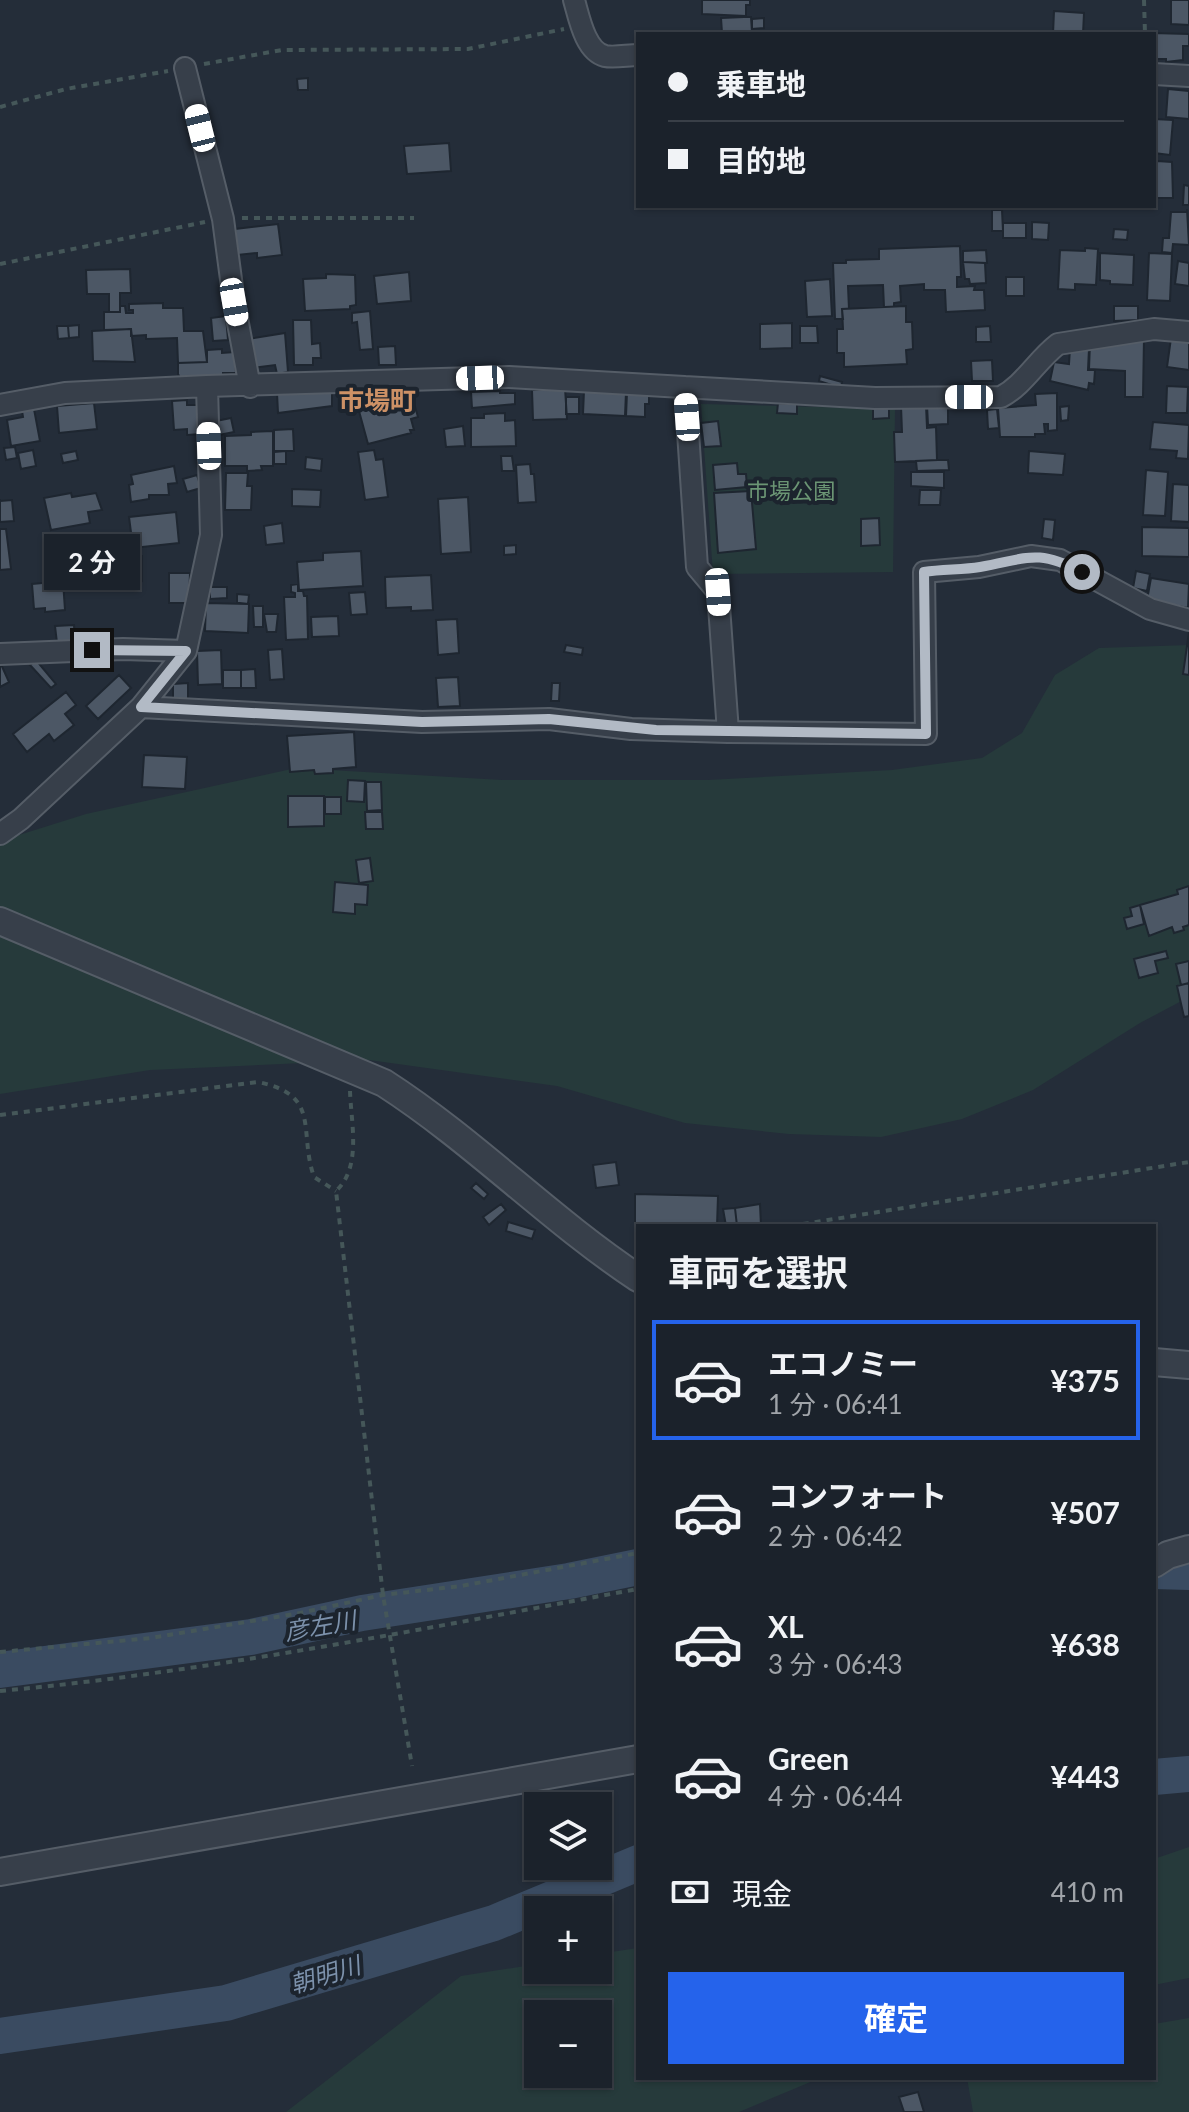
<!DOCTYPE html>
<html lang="ja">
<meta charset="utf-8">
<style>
body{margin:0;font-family:Lato,"Noto Sans JP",sans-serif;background:#282f37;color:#f1f3f6;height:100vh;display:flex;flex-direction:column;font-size:30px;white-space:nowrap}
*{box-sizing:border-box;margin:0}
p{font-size:26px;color:#a0a4a9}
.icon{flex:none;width:44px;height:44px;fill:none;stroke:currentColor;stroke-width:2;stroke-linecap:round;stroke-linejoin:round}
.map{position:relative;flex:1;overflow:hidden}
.panel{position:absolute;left:636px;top:1224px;width:520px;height:856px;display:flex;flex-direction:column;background:#1b222b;border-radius:0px;box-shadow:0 2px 6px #0004,0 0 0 2px #393f47}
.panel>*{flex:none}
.banner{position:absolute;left:636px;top:32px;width:520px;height:176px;border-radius:0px;box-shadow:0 2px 6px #0004,0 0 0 2px #393f47;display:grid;align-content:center;height:176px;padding:0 32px;background:#1b222b}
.controls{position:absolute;left:524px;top:1792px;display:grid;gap:16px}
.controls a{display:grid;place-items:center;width:88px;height:88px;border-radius:0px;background:#1b222b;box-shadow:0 2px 6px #0004,0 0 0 2px #393f47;font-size:40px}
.end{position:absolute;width:36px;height:36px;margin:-18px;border:10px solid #b2bac5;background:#111;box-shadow:0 0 0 4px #111}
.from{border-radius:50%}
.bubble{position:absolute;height:56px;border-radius:0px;background:#1b222b;box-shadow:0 2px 6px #0004,0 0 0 2px #393f47;font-size:26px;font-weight:700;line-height:56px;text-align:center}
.car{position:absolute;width:24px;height:48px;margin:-24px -12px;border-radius:10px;box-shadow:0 0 6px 2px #0007;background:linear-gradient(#fff 24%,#345 0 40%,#fff 0 76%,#345 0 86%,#fff 0)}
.banner b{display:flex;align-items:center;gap:28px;height:76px;font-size:30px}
.banner b+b{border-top:2px solid #393f47}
.banner i{width:20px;height:20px;background:#f1f3f6}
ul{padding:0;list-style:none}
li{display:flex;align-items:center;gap:24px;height:120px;margin:0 16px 12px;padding:0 16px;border:4px solid transparent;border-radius:0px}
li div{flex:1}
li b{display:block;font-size:30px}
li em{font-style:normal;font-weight:700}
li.on{border-color:#2563eb}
li>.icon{width:72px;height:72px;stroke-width:1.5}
h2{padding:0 32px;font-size:36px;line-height:96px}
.pay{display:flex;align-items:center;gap:20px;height:88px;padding:0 32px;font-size:30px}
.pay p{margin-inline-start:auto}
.cta{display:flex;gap:16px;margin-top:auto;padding:16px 32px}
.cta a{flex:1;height:92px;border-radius:0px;background:#2563eb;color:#fff;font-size:32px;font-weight:700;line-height:92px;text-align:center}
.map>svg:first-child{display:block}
</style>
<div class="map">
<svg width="1189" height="2112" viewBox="0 0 1189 2112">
<rect width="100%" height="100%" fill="#242d39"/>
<!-- green -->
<path fill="#263a3b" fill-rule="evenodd" d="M 701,404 L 895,409 L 893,572 L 713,574 Z
M 1189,645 L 1189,997 L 1140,1023 L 1033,1090 L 962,1119 L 881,1137 L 789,1134 L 685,1123 L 557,1086 L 369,1060 L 150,1070 L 0,1094 L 0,841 L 86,814 L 296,768 L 502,780 L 708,780 L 892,770 L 982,758 L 1022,733 L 1055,675 L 1099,648 Z
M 1189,1847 L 1189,1978 L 1154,1985 L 1154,1859 Z
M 638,1948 L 638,2078 L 820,2078 L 739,2112 L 286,2112 L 461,1976 L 538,1964 L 538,1970 L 598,1970 L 598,1954 ZM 538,2014 L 598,2014 L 598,2074 L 538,2074 Z
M 1189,2018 L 1189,2112 L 973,2112 L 967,2078 L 1154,2078 L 1154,2024 Z"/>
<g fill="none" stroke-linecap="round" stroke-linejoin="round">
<!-- river -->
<path stroke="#3a4b61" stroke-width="36" d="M 1154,1571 L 1189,1572
M 0,1670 L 251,1637 L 362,1613 L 569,1581 L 638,1567
M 1154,1777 L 1189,1774
M 0,2036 L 226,2003 L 494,1923 L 638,1863"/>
</g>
<!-- building -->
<path fill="#4c5765" stroke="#1e2630" stroke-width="2" d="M 702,0 L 750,0 L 750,5 L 746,5 L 746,16 L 702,14 Z
M 1171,0 L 1189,0 L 1189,25 L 1171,24 Z
M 1054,11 L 1084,13 L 1083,34 L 1053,34 Z
M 744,17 L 751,17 L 752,32 L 722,33 L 721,18 Z
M 764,18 L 764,28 L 752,29 L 752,19 Z
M 1152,33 L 1189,34 L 1189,46 L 1183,46 L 1183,60 L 1166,62 L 1166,59 L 1154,59 L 1154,34 Z
M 308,78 L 308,90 L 298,90 L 297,79 Z
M 1168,89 L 1189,91 L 1189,119 L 1166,117 Z
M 1154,119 L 1173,120 L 1170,155 L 1154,153 Z
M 449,143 L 451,171 L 407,174 L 404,146 Z
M 1157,161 L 1172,162 L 1173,198 L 1154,198 L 1154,164 Z
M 1184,185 L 1189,186 L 1189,205 L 1183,205 Z
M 1187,209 L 1189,245 L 1173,244 L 1172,253 L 1162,252 L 1163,238 L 1169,238 L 1171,212 L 1187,212 Z
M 992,210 L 1002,210 L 1003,231 L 992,231 Z
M 1032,222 L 1049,223 L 1048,240 L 1032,239 Z
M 1003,223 L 1026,223 L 1026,238 L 1003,238 Z
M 278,224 L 282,255 L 257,258 L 257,253 L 237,255 L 235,229 Z
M 1114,229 L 1128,230 L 1127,240 L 1113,239 Z
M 960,246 L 961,277 L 957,277 L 957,287 L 975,286 L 974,290 L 984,290 L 985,310 L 946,312 L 945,290 L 924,290 L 924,284 L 900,286 L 901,302 L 894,303 L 894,307 L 884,307 L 883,285 L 848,286 L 849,309 L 842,309 L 843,319 L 835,319 L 833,263 L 846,263 L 846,260 L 879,259 L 879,249 Z
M 1085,248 L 1098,249 L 1096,285 L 1075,284 L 1075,290 L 1058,289 L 1060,250 L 1085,251 Z
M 986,250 L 987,263 L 963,262 L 963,251 Z
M 1100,253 L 1134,255 L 1133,285 L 1110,284 L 1110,281 L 1100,280 Z
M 1149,253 L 1172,254 L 1170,301 L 1147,300 Z
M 1178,261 L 1189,263 L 1189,286 L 1175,284 Z
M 963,262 L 985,263 L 986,283 L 970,284 L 969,279 L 965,279 Z
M 130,269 L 131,293 L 120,293 L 120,312 L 109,312 L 109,294 L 87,294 L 86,270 Z
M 409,272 L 411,301 L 377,304 L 374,276 Z
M 326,274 L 355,275 L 356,305 L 350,306 L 350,309 L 305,311 L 303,279 L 326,278 Z
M 1006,277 L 1024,277 L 1024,296 L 1006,296 Z
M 830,279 L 832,316 L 807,317 L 805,281 Z
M 163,303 L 163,308 L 183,308 L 184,331 L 203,331 L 207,362 L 178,363 L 177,338 L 146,339 L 146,335 L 131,336 L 131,329 L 104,330 L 104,312 L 120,312 L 120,306 L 125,306 L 126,313 L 133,313 L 133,310 L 129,310 L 129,304 Z
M 906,306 L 906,322 L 912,322 L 913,349 L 906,350 L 907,364 L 844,367 L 844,353 L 837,353 L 837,329 L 843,329 L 842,309 Z
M 1114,306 L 1138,306 L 1138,320 L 1114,321 Z
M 370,311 L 373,349 L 360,350 L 357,322 L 352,323 L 352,313 Z
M 226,316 L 228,340 L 213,341 L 211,318 Z
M 293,320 L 311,320 L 312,344 L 320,343 L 321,358 L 313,358 L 313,365 L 294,365 Z
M 792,323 L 792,348 L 760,349 L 760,324 Z
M 79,325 L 79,337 L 69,338 L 68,326 Z
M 57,326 L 68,326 L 69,338 L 58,339 Z
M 800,326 L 817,326 L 818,343 L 800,343 Z
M 990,326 L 991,342 L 976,342 L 976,327 Z
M 131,329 L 135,362 L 93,361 L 92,331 Z
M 285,333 L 288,372 L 277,374 L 275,365 L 253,368 L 248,339 Z
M 1144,338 L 1143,397 L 1125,397 L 1125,371 L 1089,369 L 1090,342 Z
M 1171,338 L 1189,340 L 1189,370 L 1167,367 Z
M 395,346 L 396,365 L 379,365 L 378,347 Z
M 1070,348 L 1089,349 L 1088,370 L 1095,370 L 1094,384 L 1089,383 L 1088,390 L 1050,381 L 1054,362 L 1069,364 Z
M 222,349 L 222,353 L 235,352 L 236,373 L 223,373 L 223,376 L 180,378 L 178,374 L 178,363 L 207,362 L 207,350 Z
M 992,360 L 993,381 L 972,381 L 971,361 Z
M 820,376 L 842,382 L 841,388 L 819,381 Z
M 1167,386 L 1188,387 L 1187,413 L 1166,413 Z
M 565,388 L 567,419 L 533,420 L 532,390 Z
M 584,390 L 626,392 L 625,416 L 583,414 Z
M 332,391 L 332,406 L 278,413 L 277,393 Z
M 500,391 L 500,393 L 515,393 L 515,404 L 472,408 L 471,392 Z
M 627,392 L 646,393 L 646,395 L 649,396 L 649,404 L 645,404 L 645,417 L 626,416 Z
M 1057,393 L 1057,430 L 1048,431 L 1048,424 L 1044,424 L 1045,434 L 1035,434 L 1035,437 L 1000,437 L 998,408 L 1036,405 L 1035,394 Z
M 403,396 L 412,396 L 418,417 L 411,419 L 414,430 L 410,430 L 411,433 L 368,444 L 359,411 L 382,405 L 381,401 Z
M 566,397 L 579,397 L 579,414 L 566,414 Z
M 187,400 L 187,405 L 201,405 L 202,434 L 187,435 L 187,429 L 174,430 L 172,401 Z
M 94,403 L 97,429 L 59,433 L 57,406 Z
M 778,403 L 797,404 L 797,414 L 777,413 Z
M 926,405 L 927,428 L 936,427 L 937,460 L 895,462 L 894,432 L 902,432 L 901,406 Z
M 927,405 L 948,405 L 948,424 L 928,425 Z
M 1069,406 L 1068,420 L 1061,421 L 1060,407 Z
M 873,408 L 889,408 L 889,418 L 873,419 Z
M 34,409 L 40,441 L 11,446 L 7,420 L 23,417 L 22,411 Z
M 997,409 L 999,428 L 988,429 L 987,410 Z
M 505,413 L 505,421 L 515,420 L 516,446 L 471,447 L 471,418 L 484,418 L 484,414 Z
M 231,418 L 234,432 L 219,435 L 216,421 Z
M 718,421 L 721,446 L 704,447 L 701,423 Z
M 1153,422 L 1189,425 L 1188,459 L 1176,458 L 1177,451 L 1150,449 Z
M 463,426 L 465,446 L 446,447 L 444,429 Z
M 293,429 L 294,451 L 274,451 L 274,430 Z
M 273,431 L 273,466 L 261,466 L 262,470 L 247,471 L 247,466 L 225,466 L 225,436 L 251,435 L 251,432 Z
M 15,447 L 17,458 L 6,460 L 4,448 Z
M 33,450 L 36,466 L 21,469 L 18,453 Z
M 374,450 L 376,460 L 383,459 L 388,497 L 365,500 L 358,452 Z
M 76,451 L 78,460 L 63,463 L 61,454 Z
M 286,451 L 286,464 L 274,464 L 274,452 Z
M 1029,451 L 1065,454 L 1063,475 L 1028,473 Z
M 501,456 L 512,456 L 514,471 L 502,471 Z
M 306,457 L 322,459 L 321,471 L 305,469 Z
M 937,460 L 948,460 L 949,470 L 917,471 L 916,461 Z
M 737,463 L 738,474 L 746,474 L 747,487 L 715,490 L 713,465 Z
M 530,464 L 531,474 L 534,474 L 536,502 L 518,503 L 516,465 Z
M 174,466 L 177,483 L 168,484 L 169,495 L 149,495 L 149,499 L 131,502 L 129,485 L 133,484 L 131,475 Z
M 1146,470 L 1168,472 L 1165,516 L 1143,515 Z
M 911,472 L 944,472 L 944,488 L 911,486 Z
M 226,473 L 248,473 L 247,486 L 252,486 L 251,510 L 225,510 Z
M 197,475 L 201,488 L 187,492 L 183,479 Z
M 1173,484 L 1189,485 L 1189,522 L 1171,521 Z
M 292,489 L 321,490 L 320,507 L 292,506 Z
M 920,490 L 941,490 L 940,505 L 919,505 Z
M 751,491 L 756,549 L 718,553 L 714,493 Z
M 71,493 L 72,497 L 96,493 L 102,510 L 88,512 L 90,523 L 51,530 L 44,498 Z
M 468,497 L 471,552 L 441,554 L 438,499 Z
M 0,499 L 0,501 L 12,500 L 14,521 L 0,522 Z
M 176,512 L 179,543 L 133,548 L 129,517 Z
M 879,518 L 880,545 L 861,546 L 861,519 Z
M 1044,519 L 1055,520 L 1053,540 L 1042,538 Z
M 282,523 L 284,543 L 266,545 L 264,526 Z
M 1142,527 L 1189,528 L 1189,557 L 1142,556 Z
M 0,529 L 6,529 L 11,569 L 0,570 Z
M 516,545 L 516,554 L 504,555 L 504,546 Z
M 137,548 L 138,556 L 142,556 L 142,581 L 119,584 L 115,551 Z
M 361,551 L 363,586 L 299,590 L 297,562 L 323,560 L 323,553 Z
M 110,553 L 111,569 L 104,570 L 102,554 Z
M 1136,571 L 1150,574 L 1147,591 L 1133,588 Z
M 169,573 L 190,573 L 189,603 L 169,603 Z
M 431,575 L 433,610 L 411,611 L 411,607 L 386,608 L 385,577 Z
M 1151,578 L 1189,584 L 1188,608 L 1147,600 Z
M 63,581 L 65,610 L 45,612 L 45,608 L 34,609 L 32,584 Z
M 298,584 L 298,591 L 303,591 L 304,596 L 307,596 L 308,639 L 286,640 L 284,597 L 295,597 L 295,593 L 291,592 L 291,585 Z
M 210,587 L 227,587 L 227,598 L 210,599 Z
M 365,592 L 367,614 L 351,615 L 349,593 Z
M 237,594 L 249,595 L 248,604 L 237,603 Z
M 206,603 L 249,604 L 248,633 L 205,631 Z
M 253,606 L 263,606 L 263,627 L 254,627 Z
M 264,614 L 278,614 L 276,632 L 267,632 Z
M 338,616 L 339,636 L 312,637 L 311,617 Z
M 457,619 L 459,653 L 438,655 L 436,620 Z
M 74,625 L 75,642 L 57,643 L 55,626 Z
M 1189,632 L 1189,675 L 1183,674 Z
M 566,645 L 583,648 L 582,655 L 564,652 Z
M 282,649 L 284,679 L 270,680 L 268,650 Z
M 221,650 L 222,684 L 198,685 L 197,651 Z
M 36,660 L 56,684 L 51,688 L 30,665 Z
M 0,662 L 9,682 L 0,687 Z
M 255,669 L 256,688 L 241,688 L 241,670 Z
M 223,670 L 241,670 L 241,688 L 223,688 Z
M 119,675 L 131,688 L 98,719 L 86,706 Z
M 458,677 L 460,706 L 438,707 L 436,678 Z
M 188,683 L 188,699 L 173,699 L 173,684 Z
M 552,683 L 560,683 L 559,701 L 551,701 Z
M 66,692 L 76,705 L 65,714 L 74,725 L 54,741 L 49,734 L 27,752 L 13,734 Z
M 354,732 L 356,767 L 333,769 L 333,773 L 315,774 L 314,770 L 290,772 L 287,736 Z
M 144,755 L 187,757 L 185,789 L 142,787 Z
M 348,780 L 365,781 L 364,802 L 347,801 Z
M 366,782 L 381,782 L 382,810 L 367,811 Z
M 288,796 L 324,796 L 324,826 L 288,827 Z
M 325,797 L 341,797 L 341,814 L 325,814 Z
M 365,812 L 382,812 L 383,829 L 366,829 Z
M 370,858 L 373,881 L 359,883 L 356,860 Z
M 335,882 L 368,885 L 367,905 L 355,904 L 355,914 L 333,912 Z
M 1189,886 L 1189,925 L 1183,927 L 1184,930 L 1174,933 L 1172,927 L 1149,936 L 1140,905 L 1178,894 L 1177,890 Z
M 1140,905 L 1144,924 L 1127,929 L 1124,918 L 1132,916 L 1130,908 Z
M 1166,951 L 1168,958 L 1155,961 L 1158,973 L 1139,978 L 1134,959 Z
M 1189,961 L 1189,983 L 1181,985 L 1176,964 Z
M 1189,983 L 1189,1016 L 1184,1017 L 1177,986 Z
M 616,1162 L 619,1185 L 596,1188 L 593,1165 Z
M 476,1183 L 488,1194 L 484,1199 L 471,1188 Z
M 635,1194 L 718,1196 L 717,1226 L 638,1226 L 638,1232 L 635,1232 Z
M 501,1204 L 506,1210 L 489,1225 L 483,1217 Z
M 760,1204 L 761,1226 L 737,1226 L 735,1208 Z
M 735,1208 L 737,1226 L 726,1226 L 723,1209 Z
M 508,1222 L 535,1230 L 532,1239 L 506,1231 Z
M 918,2092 L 924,2112 L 904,2112 L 899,2097 Z"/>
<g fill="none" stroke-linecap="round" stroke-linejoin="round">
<defs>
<path id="minor" d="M 574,0 C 579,17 585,51 605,56 C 614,58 628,55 638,55
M 185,68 L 223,219 L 234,302 L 250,387
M 1154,74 L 1189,76
M 207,386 L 211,535 L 186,651 L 141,707 L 422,722 L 549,719 L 631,729 L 728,732
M 685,387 L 697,567 L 718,592 L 728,732 L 926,734 L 924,572 L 979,567 L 1031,556 L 1060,560 L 1150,609 L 1189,620
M 0,405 L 65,393 L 207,386 L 509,377 L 875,398 L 1001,397 C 1024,385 1037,360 1058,344 L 1154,329 L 1189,332
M 0,654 L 123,649 L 186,651
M 0,834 L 21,819 L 141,707"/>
<path id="tertiary" d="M 0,921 L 384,1083 C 474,1141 549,1219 638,1278
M 1154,1362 L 1189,1365
M 1154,1564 L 1168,1555 L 1189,1549
M 0,1872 L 638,1759"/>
</defs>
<!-- minor casing -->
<use href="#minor" stroke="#555d67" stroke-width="24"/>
<!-- tertiary casing -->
<use href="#tertiary" stroke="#555d67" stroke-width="30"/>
<!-- path -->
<path stroke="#455759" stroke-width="4" stroke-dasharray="6 6" stroke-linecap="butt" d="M 1144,0 L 1145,34
M 204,64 L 282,50 L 468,49 L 564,29
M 0,107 L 66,89 L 168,71
M 242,218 L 414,218
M 0,264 L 205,222
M 350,1091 C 351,1123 362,1167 336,1191 L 383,1595 L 412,1766
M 0,1115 L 258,1082 C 322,1095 298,1131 314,1177 L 336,1191
M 791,1226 L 1189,1162
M 0,1652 L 151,1638 L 300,1613 L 383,1595 L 461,1586 L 638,1553
M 0,1691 C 215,1671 426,1628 638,1589"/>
<!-- minor -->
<use href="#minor" stroke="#373f4a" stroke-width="20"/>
<!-- tertiary -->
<use href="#tertiary" stroke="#373f4a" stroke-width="26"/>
</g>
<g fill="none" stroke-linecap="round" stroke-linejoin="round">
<!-- route -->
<path stroke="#b2bac5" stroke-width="10" d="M 92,650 L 186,651 L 141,707 L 422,722 L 549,719 L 656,730 L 926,734 L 924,572 C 943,569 962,570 980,567 C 1027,559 1035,548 1082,572"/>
</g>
<g text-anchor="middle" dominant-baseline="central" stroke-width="8" stroke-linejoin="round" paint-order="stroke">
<!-- park labels -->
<g font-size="22" fill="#6b9574" stroke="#1c242e">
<text x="791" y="490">市場公園</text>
</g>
<!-- water labels -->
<g font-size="24" font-style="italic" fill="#7c91ab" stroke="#1c242e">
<text transform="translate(320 1625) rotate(-10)">彦左川</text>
<text transform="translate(325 1974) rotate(-17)">朝明川</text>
</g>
<!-- quarter labels -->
<g font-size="26" font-weight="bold" fill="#cd9166" stroke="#1c242e">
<text x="377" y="400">市場町</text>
</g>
</g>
</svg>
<div class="controls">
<a><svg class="icon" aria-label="layers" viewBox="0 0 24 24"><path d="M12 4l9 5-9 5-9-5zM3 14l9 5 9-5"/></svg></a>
<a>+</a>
<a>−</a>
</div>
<i class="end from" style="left:1082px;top:572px"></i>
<i class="end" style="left:92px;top:650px"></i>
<div class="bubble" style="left:44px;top:534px;width:96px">2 分</div>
<i class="car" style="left:200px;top:128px;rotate:346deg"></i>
<i class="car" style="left:234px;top:302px;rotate:170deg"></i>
<i class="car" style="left:480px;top:378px;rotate:268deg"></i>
<i class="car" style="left:969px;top:397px;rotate:270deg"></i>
<i class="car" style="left:687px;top:417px;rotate:356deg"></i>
<i class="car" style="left:209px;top:446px;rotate:358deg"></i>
<i class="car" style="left:718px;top:592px;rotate:176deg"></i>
<div class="banner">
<b><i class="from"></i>乗車地</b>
<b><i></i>目的地</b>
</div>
<section class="panel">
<h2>車両を選択</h2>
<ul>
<li class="on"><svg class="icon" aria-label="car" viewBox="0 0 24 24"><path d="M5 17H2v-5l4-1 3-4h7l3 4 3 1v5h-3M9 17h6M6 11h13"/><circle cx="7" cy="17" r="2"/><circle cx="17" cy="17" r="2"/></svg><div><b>エコノミー</b><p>1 分 · 06:41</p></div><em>¥375</em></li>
<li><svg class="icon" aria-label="car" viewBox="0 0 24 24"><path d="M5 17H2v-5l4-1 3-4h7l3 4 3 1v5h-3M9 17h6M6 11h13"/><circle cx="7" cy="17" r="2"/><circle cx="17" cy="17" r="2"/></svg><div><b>コンフォート</b><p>2 分 · 06:42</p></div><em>¥507</em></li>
<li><svg class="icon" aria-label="car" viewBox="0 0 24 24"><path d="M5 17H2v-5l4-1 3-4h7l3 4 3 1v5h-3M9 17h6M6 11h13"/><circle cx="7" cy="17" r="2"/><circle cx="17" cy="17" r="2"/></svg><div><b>XL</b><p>3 分 · 06:43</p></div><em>¥638</em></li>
<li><svg class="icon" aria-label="car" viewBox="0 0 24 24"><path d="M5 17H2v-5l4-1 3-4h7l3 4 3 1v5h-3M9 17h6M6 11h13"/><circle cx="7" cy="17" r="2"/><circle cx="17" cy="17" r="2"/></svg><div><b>Green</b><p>4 分 · 06:44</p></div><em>¥443</em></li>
</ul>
<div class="pay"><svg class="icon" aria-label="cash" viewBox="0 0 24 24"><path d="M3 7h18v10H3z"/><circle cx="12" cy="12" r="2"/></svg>現金<p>410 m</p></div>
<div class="cta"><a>確定</a></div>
</section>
</div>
